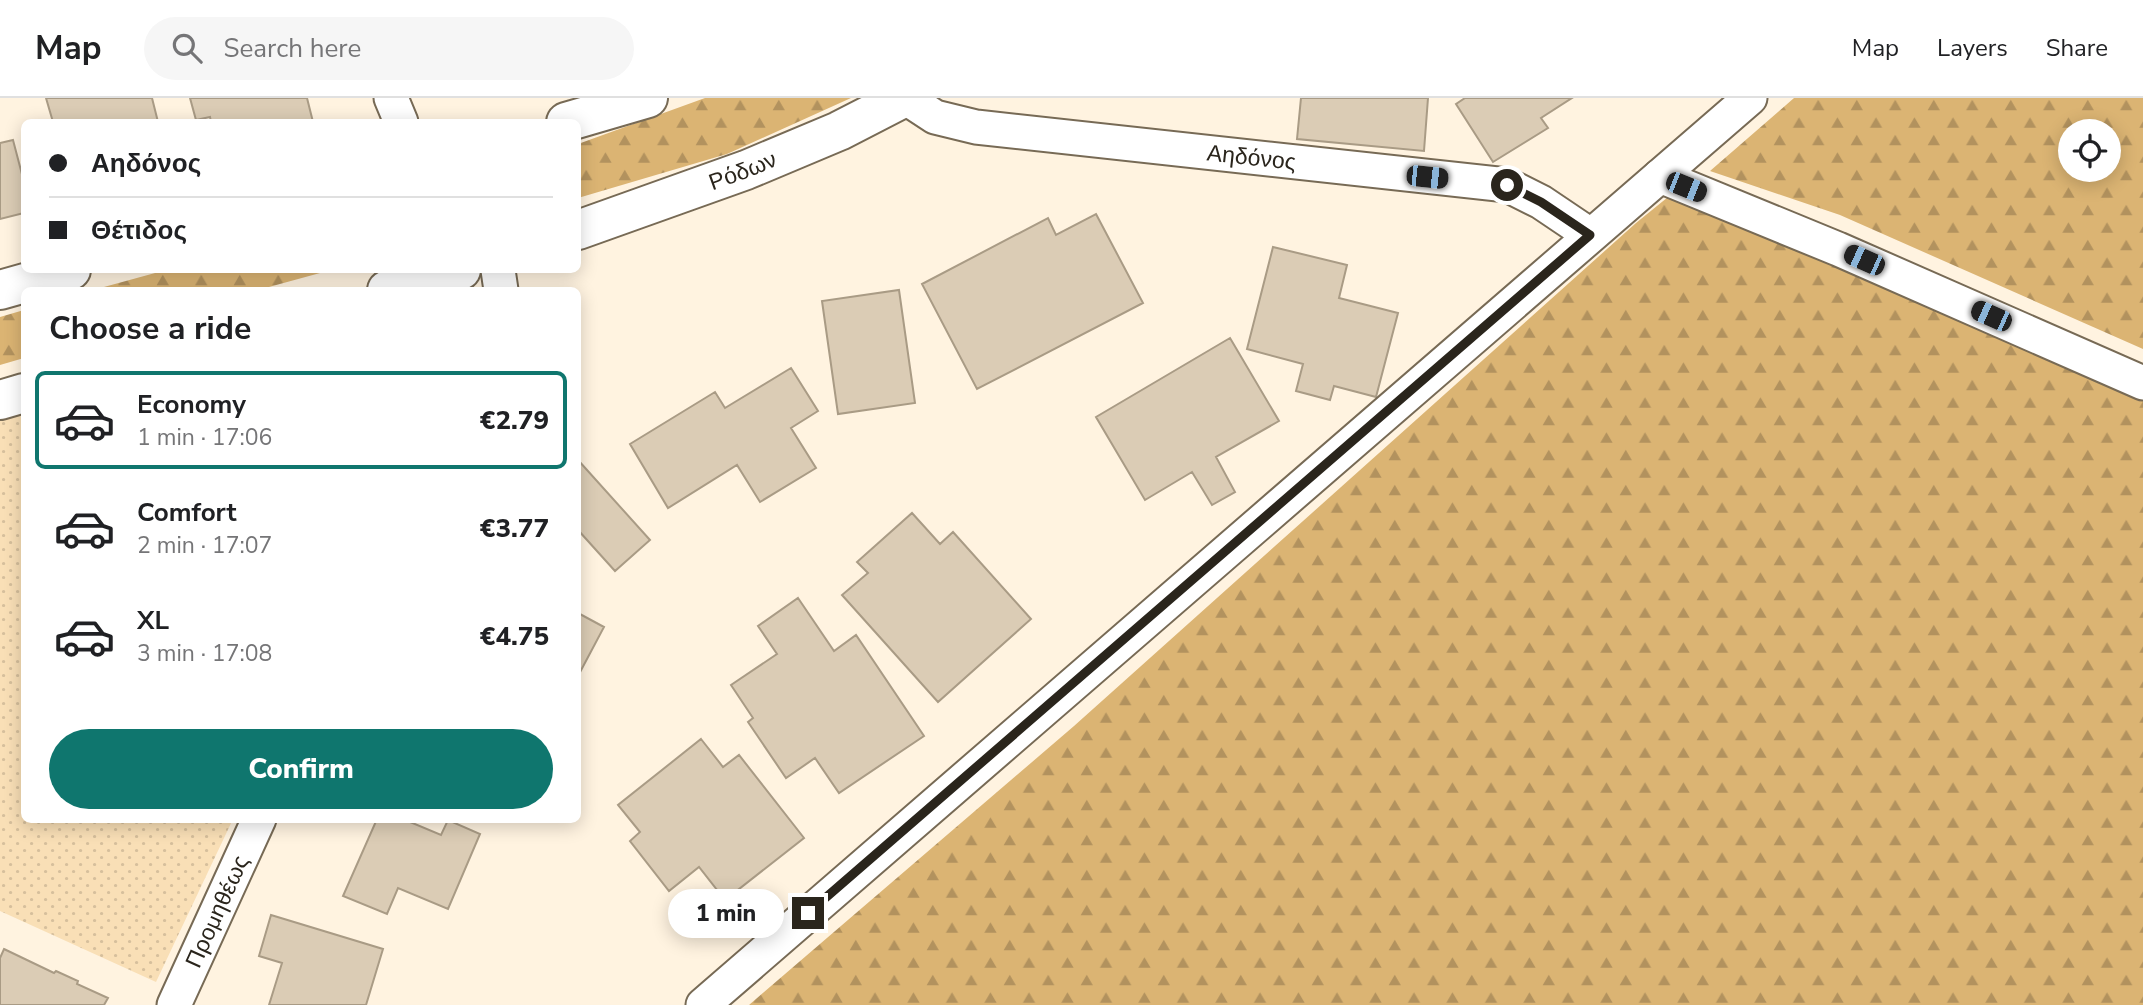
<!DOCTYPE html>
<meta charset="utf-8">
<style>
body{margin:0;font-family:"Nunito Sans",sans-serif;background:#f6f6f6;color:#202124;height:100vh;display:flex;flex-direction:column;font-size:26px;white-space:nowrap}
*{box-sizing:border-box;margin:0}
p{font-size:23px;color:#757577}
.icon{flex:none;width:38px;height:38px;fill:none;stroke:currentColor;stroke-width:2;stroke-linecap:round;stroke-linejoin:round}
.map{position:relative;flex:1;overflow:hidden}
.details{position:absolute;left:21px;top:189px;width:560px;height:536px;display:flex;flex-direction:column;background:#fff;border-radius:10px;box-shadow:0 4px 18px #0003}
.details>*{flex:none}
.banner{position:absolute;left:21px;top:21px;width:560px;height:154px;border-radius:10px;box-shadow:0 4px 18px #0003;display:grid;align-content:center;height:154px;padding:0 28px;background:#fff}
.buttons{position:absolute;left:2058px;top:21px;display:grid;gap:14px}
.buttons a{display:grid;place-items:center;width:63px;height:63px;border-radius:50%;background:#fff;box-shadow:0 4px 18px #0003;font-size:35px}
.end{position:absolute;width:32px;height:32px;margin:-16px;border:9px solid #2a251c;background:#fff;box-shadow:0 0 0 4px #fff}
.from{border-radius:50%}
.bubble{position:absolute;height:49px;border-radius:24px;background:#fff;box-shadow:0 4px 18px #0003;font-size:23px;font-weight:800;line-height:49px;text-align:center}
.car{position:absolute;width:21px;height:42px;margin:-21px -10px;border-radius:9px;box-shadow:0 0 5px 2px #0007;background:linear-gradient(#222 24%,#8ab4d8 0 40%,#222 0 76%,#8ab4d8 0 86%,#222 0)}
.banner b{display:flex;align-items:center;gap:24px;height:66px;font-size:26px}
.banner b+b{border-top:2px solid #e0e0e0}
.banner i{width:18px;height:18px;background:#202124}
ul{padding:0;list-style:none}
li{display:flex;align-items:center;gap:21px;height:98px;margin:0 14px 10px;padding:0 14px;border:4px solid transparent;border-radius:10px}
li div{flex:1}
li b{display:block;font-size:26px}
li em{font-style:normal;font-weight:800}
li.on{border-color:#0f766e}
li>.icon{width:63px;height:63px;stroke-width:1.5}
h2{padding:0 28px;font-size:32px;line-height:84px}
.cta{display:flex;gap:14px;margin-top:auto;padding:14px 28px}
.cta a{flex:1;height:80px;border-radius:42px;background:#0f766e;color:#fff;font-size:28px;font-weight:800;line-height:80px;text-align:center}
header{display:flex;align-items:center;gap:42px;box-sizing:border-box;height:98px;padding:0 35px;background:#fff;border-bottom:2px solid #e0e0e0}
header strong{font-size:33px}
nav{display:flex;gap:38px;margin-inline-start:auto;font-size:24px}
.search{width:490px;height:63px;background:#f6f6f6;display:flex;align-items:center;gap:18px;box-sizing:border-box;padding:0 24px;border-radius:38px;color:#757577;font-size:26px}
.map>svg:first-child{display:block}
</style>
<header>
<strong>Map</strong>
<div class="search"><svg class="icon" aria-label="search" viewBox="0 0 24 24"><circle cx="10" cy="10" r="6"/><path d="M15 15l6 6"/></svg>Search here</div>
<nav><a>Map</a><a>Layers</a><a>Share</a></nav>
</header>
<div class="map">
<svg width="2143" height="907" viewBox="0 0 2143 907">
<defs>
<pattern id="grass-dots" width="8" height="8" patternUnits="userSpaceOnUse" patternTransform="scale(1.75)"><rect width="8" height="8" fill="#f9dfb6"/><path d="M2 2h.1M6 6h.1" fill="none" stroke="#d6bf9c" stroke-width="1.8" stroke-linecap="round"/></pattern>
<pattern id="forest-firs" width="22" height="20" patternUnits="userSpaceOnUse" patternTransform="scale(1.75)"><rect width="22" height="20" fill="#dbb473"/><path d="M5 1l3.5 6h-7zM16 11l3.5 6h-7z" fill="#b2925e"/></pattern>
</defs>
<rect width="100%" height="100%" fill="#fff3e0"/>
<!-- grass -->
<path fill="url(#grass-dots)" d="M 24,315 L 24,721 L 233,721 L 156,884 L 0,813 L 0,323 Z"/>
<!-- forest -->
<path fill="url(#forest-firs)" fill-rule="evenodd" d="M 705,0 L 851,0 L 727,56 L 578,100 L 578,46 Z
M 1794,0 L 2143,0 L 2143,251 L 1840,117 L 1710,73 ZM 2109,33 L 2109,72 L 2070,72 L 2070,33 Z
M 1673,95 L 2143,290 L 2143,907 L 749,907 L 1074,628 L 1636,125 Z
M 166,172 L 331,172 L 258,192 L 93,192 Z
M 24,212 L 24,260 L 0,267 L 0,219 Z"/>
<!-- building -->
<path fill="#dbccb5" stroke="#a99b85" stroke-width="2" d="M 46,0 L 152,0 L 158,24 L 53,24 Z
M 190,0 L 307,0 L 313,24 L 211,24 L 210,19 L 196,22 Z
M 1301,0 L 1428,0 L 1424,53 L 1297,41 Z
M 1465,0 L 1572,0 L 1541,20 L 1548,30 L 1493,64 L 1456,6 Z
M 13,42 L 24,84 L 24,115 L 0,121 L 0,45 Z
M 1096,116 L 1143,205 L 977,291 L 922,186 L 1048,120 L 1056,137 Z
M 1273,149 L 1347,167 L 1339,200 L 1398,215 L 1376,299 L 1334,288 L 1330,302 L 1296,293 L 1303,266 L 1247,251 Z
M 899,192 L 915,305 L 838,316 L 822,203 Z
M 1230,240 L 1279,323 L 1216,359 L 1235,394 L 1212,407 L 1192,374 L 1145,402 L 1096,319 Z
M 791,270 L 818,313 L 791,330 L 816,370 L 760,404 L 737,367 L 668,410 L 630,346 L 715,294 L 725,310 Z
M 578,362 L 650,442 L 615,473 L 578,432 Z
M 912,415 L 940,446 L 953,434 L 1031,521 L 938,604 L 842,497 L 868,475 L 857,464 Z
M 798,500 L 834,553 L 856,537 L 924,638 L 839,695 L 815,660 L 786,680 L 748,624 L 753,620 L 731,587 L 777,556 L 758,528 Z
M 578,515 L 604,529 L 578,578 Z
M 701,641 L 723,669 L 739,657 L 804,740 L 725,802 L 699,769 L 669,793 L 630,743 L 640,734 L 618,707 Z
M 377,721 L 403,721 L 441,737 L 448,722 L 480,736 L 448,811 L 398,790 L 387,816 L 343,798 Z
M 271,817 L 383,851 L 366,907 L 269,907 L 282,865 L 259,858 Z
M 4,851 L 54,875 L 56,873 L 78,883 L 77,886 L 108,900 L 104,907 L 0,907 L 0,860 Z"/>
<g fill="none" stroke-linecap="round" stroke-linejoin="round">
<defs>
<g id="minor">
<path d="M 391,0 L 401,24"/>
<path id="s1" d="M 906,0 L 935,19 L 976,29 L 1507,87 L 1541,104 L 1590,137"/>
<path d="M 1660,78 L 1838,151 L 2143,285"/>
<path d="M 498,172 L 501,192"/>
<path id="s2" d="M 174,907 L 259,721"/>
<path d="M 703,907 L 1750,0"/>
</g>
<g id="tertiary">
<path d="M 566,24 L 648,0"/>
<path id="s3" d="M 578,132 L 746,72 L 839,33 L 903,0"/>
<path d="M 0,192 L 71,172"/>
<path d="M 387,192 L 461,172"/>
<path d="M 0,302 L 24,295"/>
</g>
</defs>
<!-- minor casing -->
<use href="#minor" stroke="#776a55" stroke-width="37"/>
<!-- tertiary casing -->
<use href="#tertiary" stroke="#776a55" stroke-width="42"/>
<!-- minor -->
<use href="#minor" stroke="#fff" stroke-width="33"/>
<!-- tertiary -->
<use href="#tertiary" stroke="#fff" stroke-width="38"/>
</g>
<g fill="none" stroke-linecap="round" stroke-linejoin="round">
<!-- route -->
<path stroke="#2a251c" stroke-width="9" d="M 808,815 L 1590,137 L 1541,104 L 1507,87"/>
</g>
<g text-anchor="middle" dominant-baseline="central" stroke-width="5" stroke-linejoin="round" paint-order="stroke">
<!-- street labels -->
<g font-size="23" fill="#2a251c" stroke="#fff">
<text stroke="none"><textPath href="#s1" startOffset="354">Αηδόνος</textPath></text>
<text stroke="none"><textPath href="#s3" startOffset="175">Ρόδων</textPath></text>
<text stroke="none"><textPath href="#s2" startOffset="103">Προμηθέως</textPath></text>
</g>
</g>
</svg>
<div class="buttons">
<a><svg class="icon" aria-label="locate" viewBox="0 0 24 24"><circle cx="12" cy="12" r="6"/><path d="M12 2v4M12 18v4M2 12h4M18 12h4"/></svg></a>
</div>
<i class="end from" style="left:1507px;top:87px"></i>
<i class="end" style="left:808px;top:815px"></i>
<div class="bubble" style="left:668px;top:791px;width:116px">1 min</div>
<i class="car" style="left:1427px;top:79px;rotate:96deg"></i>
<i class="car" style="left:1686px;top:89px;rotate:112deg"></i>
<i class="car" style="left:1864px;top:162px;rotate:294deg"></i>
<i class="car" style="left:1991px;top:218px;rotate:294deg"></i>
<div class="banner">
<b><i class="from"></i>Αηδόνος</b>
<b><i></i>Θέτιδος</b>
</div>
<section class="details">
<h2>Choose a ride</h2>
<ul>
<li class="on"><svg class="icon" aria-label="car" viewBox="0 0 24 24"><path d="M5 17H2v-5l4-1 3-4h7l3 4 3 1v5h-3M9 17h6M6 11h13"/><circle cx="7" cy="17" r="2"/><circle cx="17" cy="17" r="2"/></svg><div><b>Economy</b><p>1 min · 17:06</p></div><em>€2.79</em></li>
<li><svg class="icon" aria-label="car" viewBox="0 0 24 24"><path d="M5 17H2v-5l4-1 3-4h7l3 4 3 1v5h-3M9 17h6M6 11h13"/><circle cx="7" cy="17" r="2"/><circle cx="17" cy="17" r="2"/></svg><div><b>Comfort</b><p>2 min · 17:07</p></div><em>€3.77</em></li>
<li><svg class="icon" aria-label="car" viewBox="0 0 24 24"><path d="M5 17H2v-5l4-1 3-4h7l3 4 3 1v5h-3M9 17h6M6 11h13"/><circle cx="7" cy="17" r="2"/><circle cx="17" cy="17" r="2"/></svg><div><b>XL</b><p>3 min · 17:08</p></div><em>€4.75</em></li>
</ul>
<div class="cta"><a>Confirm</a></div>
</section>
</div>
